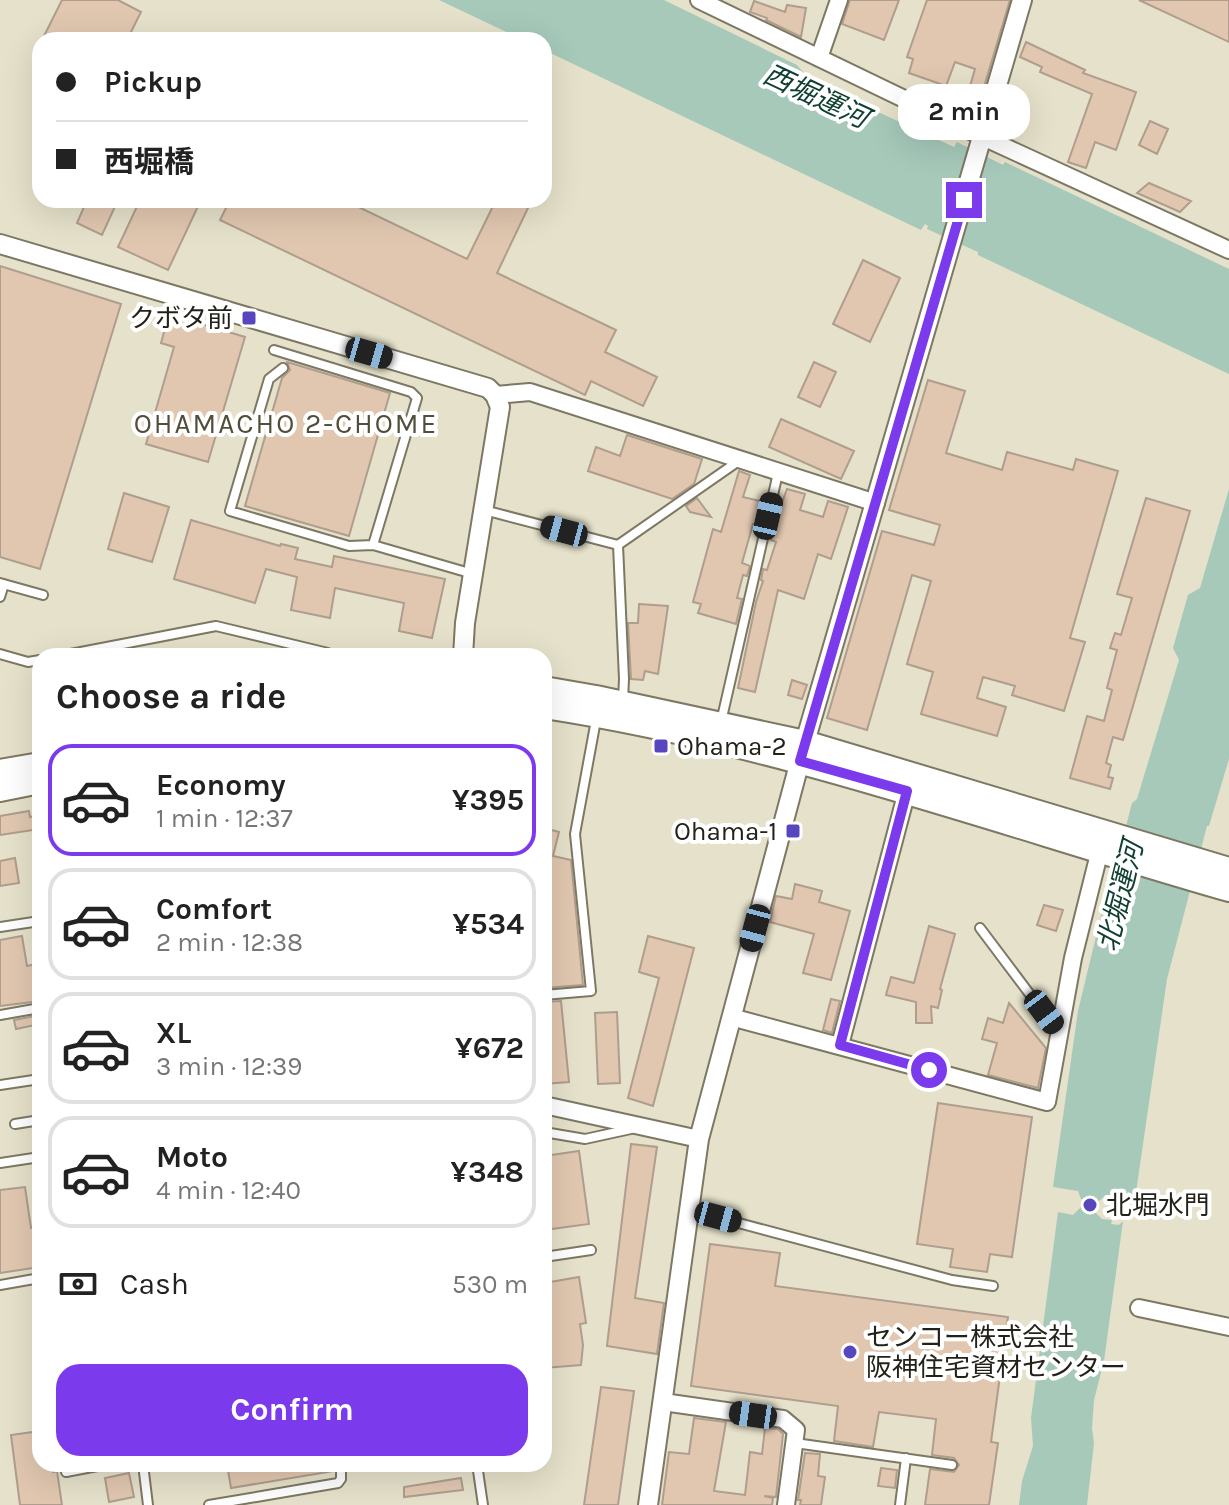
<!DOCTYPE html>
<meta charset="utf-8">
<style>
body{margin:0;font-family:Karla,"Noto Sans JP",sans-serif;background:#f6f6f6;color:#222;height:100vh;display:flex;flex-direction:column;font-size:30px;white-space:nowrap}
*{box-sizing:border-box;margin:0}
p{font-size:26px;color:#767676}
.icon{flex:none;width:44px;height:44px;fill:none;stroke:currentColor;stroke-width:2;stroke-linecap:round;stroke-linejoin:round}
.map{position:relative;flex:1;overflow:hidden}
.details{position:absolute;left:32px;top:648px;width:520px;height:824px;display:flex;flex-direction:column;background:#fff;border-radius:24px;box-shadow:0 8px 32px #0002}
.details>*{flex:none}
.top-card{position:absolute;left:32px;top:32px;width:520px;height:176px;border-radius:24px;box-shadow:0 8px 32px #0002;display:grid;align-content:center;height:176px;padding:0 24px;background:#fff}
.end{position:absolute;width:36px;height:36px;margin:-18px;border:10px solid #7c3aed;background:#fff;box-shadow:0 0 0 4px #fff}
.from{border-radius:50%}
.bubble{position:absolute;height:56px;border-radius:24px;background:#fff;box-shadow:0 8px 32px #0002;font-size:26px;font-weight:700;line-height:56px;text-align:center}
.car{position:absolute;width:24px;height:48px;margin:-24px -12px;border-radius:10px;box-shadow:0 0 6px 2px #0007;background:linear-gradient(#222 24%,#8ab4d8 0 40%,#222 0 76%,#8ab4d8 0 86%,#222 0)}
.top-card b{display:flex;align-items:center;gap:28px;height:76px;font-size:30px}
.top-card b+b{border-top:2px solid #e0e0e0}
.top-card i{width:20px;height:20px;background:#222}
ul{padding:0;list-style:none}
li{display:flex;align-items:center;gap:24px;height:112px;margin:0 16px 12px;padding:0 8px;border:4px solid #e0e0e0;border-radius:24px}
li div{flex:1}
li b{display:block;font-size:30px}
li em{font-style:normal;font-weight:700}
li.active{border-color:#7c3aed}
li>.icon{width:72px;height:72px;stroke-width:1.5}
h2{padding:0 24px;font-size:36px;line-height:96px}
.pay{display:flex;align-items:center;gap:20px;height:88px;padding:0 24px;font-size:30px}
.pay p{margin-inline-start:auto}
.primary-button{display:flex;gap:16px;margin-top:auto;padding:16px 24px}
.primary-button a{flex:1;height:92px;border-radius:24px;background:#7c3aed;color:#fff;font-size:32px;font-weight:700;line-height:92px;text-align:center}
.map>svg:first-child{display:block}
</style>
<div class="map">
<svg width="1229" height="1505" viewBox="0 0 1229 1505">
<rect width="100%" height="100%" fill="#e5e1ca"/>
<!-- water -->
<path fill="#a6c9ba" d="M 439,0 L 664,0 L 797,65 L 811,81 L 954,147 L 957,142 L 1003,165 L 1005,162 L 1229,269 L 1229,374 L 978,255 L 978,252 L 927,229 L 928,226 L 925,224 L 921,230 L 544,50 L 544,40 L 523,40 Z
M 1229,489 L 1229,759 L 1209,826 L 1207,826 L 1167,979 L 1135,1199 L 1106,1195 L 1098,1202 L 1081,1199 L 1078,1191 L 1053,1187 L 1078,1011 L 1114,862 L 1117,861 L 1132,803 L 1137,799 L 1179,660 L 1173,648 L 1188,595 L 1200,588 Z
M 1081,1207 L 1095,1209 L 1095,1212 L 1102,1219 L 1112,1220 L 1111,1224 L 1119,1225 L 1123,1221 L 1104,1361 L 1094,1400 L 1092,1428 L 1094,1443 L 1087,1505 L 1019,1505 L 1022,1481 L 1033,1446 L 1031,1418 L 1058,1212 L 1073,1215 Z"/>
<!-- building -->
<path fill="#e1c7b0" stroke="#af9d8d" stroke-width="2" d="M 62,0 L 118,0 L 141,12 L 127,40 L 42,40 Z
M 850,0 L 899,0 L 884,40 L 842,24 Z
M 927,0 L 1010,0 L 981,97 L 968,93 L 975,69 L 955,62 L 946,86 L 909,73 L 913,59 L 907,57 Z
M 1139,0 L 1229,0 L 1229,42 Z
M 754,1 L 785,12 L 787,5 L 806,8 L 801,37 L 766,20 L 767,18 L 750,12 Z
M 1026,42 L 1085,70 L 1083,73 L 1136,92 L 1116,150 L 1095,142 L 1086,168 L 1068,162 L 1092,94 L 1040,72 L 1042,67 L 1020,57 Z
M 1150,121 L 1168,129 L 1157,154 L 1139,145 Z
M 1149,183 L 1191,201 L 1180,212 L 1137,193 Z
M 87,200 L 118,200 L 102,235 L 77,223 Z
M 140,200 L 201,200 L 168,270 L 118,247 Z
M 230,200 L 344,200 L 467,259 L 496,200 L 512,200 L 528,208 L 497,273 L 616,330 L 605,352 L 657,377 L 643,406 L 591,381 L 585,395 L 220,220 Z
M 863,260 L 900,278 L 870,342 L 833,324 Z
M 0,266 L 121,304 L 40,569 L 0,557 Z
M 169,314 L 245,337 L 208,462 L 146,444 L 174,347 L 161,343 Z
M 287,362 L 390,393 L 349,536 L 245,506 L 282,378 L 290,370 Z
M 814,362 L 836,372 L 820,407 L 798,397 Z
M 928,380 L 965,391 L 946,453 L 1002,470 L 1007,452 L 1073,470 L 1076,459 L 1118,471 L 1070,638 L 1085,642 L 1064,711 L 1012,695 L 1015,686 L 983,677 L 977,698 L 1006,707 L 997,736 L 921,714 L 933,672 L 907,664 L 931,581 L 912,575 L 867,730 L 827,718 L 882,531 L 934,545 L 940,525 L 889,510 Z
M 781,419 L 854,451 L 841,479 L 769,447 Z
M 627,435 L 702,459 L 694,484 L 672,499 L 588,471 L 596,447 L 620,456 Z
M 739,471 L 750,475 L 743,497 L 764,502 L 759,526 L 753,524 L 742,563 L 750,566 L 747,576 L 743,575 L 737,598 L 742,599 L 736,624 L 698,613 L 701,604 L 693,602 L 713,529 L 721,532 Z
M 787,489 L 805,494 L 800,510 L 823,517 L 828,501 L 848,507 L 831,559 L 818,554 L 804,599 L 778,590 L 755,692 L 738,688 L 756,602 L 763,581 L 761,580 L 763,569 L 767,570 L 776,542 L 771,540 L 778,505 L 781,505 Z
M 124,493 L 169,507 L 152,562 L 108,549 Z
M 697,498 L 711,517 L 690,512 L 686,506 Z
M 1146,498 L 1190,511 L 1123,740 L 1113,737 L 1106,763 L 1111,765 L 1108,777 L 1113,778 L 1110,789 L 1070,778 L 1087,716 L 1104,721 L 1112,690 L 1107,688 L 1117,650 L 1110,648 L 1115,633 L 1121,635 L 1132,598 L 1117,594 Z
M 191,520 L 280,546 L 281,544 L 298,548 L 295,559 L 332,567 L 334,556 L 445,579 L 432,638 L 399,631 L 404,603 L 335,588 L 330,618 L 291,610 L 297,577 L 266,569 L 255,603 L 174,579 Z
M 639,604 L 668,606 L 658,674 L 645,671 L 643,680 L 631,679 L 628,623 L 638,623 Z
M 792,680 L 807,685 L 802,699 L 788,695 Z
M 29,811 L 30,817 L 40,815 L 40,829 L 0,835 L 0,816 Z
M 544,828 L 559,832 L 553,856 L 571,860 L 583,985 L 544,988 L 544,943 L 547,942 L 544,911 Z
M 15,858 L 19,883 L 0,886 L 0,861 Z
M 795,884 L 822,891 L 819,902 L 850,911 L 831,980 L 803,973 L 814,934 L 770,922 L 776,896 L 792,899 Z
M 1044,905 L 1063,910 L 1056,931 L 1037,925 Z
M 929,926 L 955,934 L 940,989 L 942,990 L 938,1008 L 931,1006 L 932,1023 L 916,1023 L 916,1002 L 886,995 L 891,977 L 914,983 Z
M 22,936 L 27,966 L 40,963 L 40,1001 L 0,1006 L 0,940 Z
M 648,936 L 694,948 L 653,1106 L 628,1098 L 659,978 L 639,972 Z
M 831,999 L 840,1001 L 832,1033 L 823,1030 Z
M 561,1001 L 569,1082 L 544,1084 L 544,1002 Z
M 1009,1003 L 1046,1048 L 1038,1088 L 988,1075 L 997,1043 L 982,1039 L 988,1018 L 1003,1023 Z
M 617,1012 L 620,1083 L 598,1084 L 595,1013 Z
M 40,1015 L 40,1024 L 16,1029 L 14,1020 Z
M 938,1103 L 1032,1117 L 1012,1257 L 990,1254 L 987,1272 L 950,1267 L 953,1249 L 917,1244 Z
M 631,1144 L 657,1147 L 635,1298 L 664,1303 L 657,1354 L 607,1346 Z
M 579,1151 L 589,1224 L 544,1230 L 544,1156 Z
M 25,1187 L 31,1228 L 35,1227 L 40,1267 L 0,1273 L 0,1190 Z
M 710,1244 L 780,1253 L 775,1286 L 1008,1317 L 991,1442 L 998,1443 L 989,1505 L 925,1505 L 930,1469 L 954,1472 L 959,1465 L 954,1458 L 932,1455 L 936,1419 L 879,1412 L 873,1447 L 834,1441 L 838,1406 L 691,1386 Z
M 579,1277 L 586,1323 L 580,1324 L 583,1345 L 581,1365 L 544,1368 L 544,1283 Z
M 601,1387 L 634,1391 L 618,1505 L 584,1505 Z
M 694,1418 L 726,1422 L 714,1491 L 745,1495 L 750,1452 L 762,1454 L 765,1428 L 778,1429 L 783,1434 L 776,1497 L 764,1496 L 773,1498 L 772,1505 L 662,1505 L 669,1452 L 689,1454 Z
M 40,1431 L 40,1464 L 52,1464 L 53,1472 L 57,1471 L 62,1505 L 20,1505 L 11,1435 Z
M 805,1453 L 820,1454 L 818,1476 L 825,1477 L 821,1505 L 800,1505 L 801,1500 L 798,1500 Z
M 227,1464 L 334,1464 L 334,1471 L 231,1488 Z
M 881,1468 L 897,1470 L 895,1488 L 878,1486 Z
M 129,1473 L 134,1497 L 109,1502 L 105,1478 Z
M 461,1478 L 463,1490 L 404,1497 L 404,1487 Z"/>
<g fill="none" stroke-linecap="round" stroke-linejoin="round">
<defs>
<path id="service" d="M 274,350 L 411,392 L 417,398 L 373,545
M 283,368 L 269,379 L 230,511 L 349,546 L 373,545 L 473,574
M 484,510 L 618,545 L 740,460
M 618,545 L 624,679 L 623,700
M 0,583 L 43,595
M 0,597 L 4,584
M 0,654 L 28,662 L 40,660
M 60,656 L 216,626 L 328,653
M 721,722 L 778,473
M 0,927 L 40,921
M 980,928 L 1059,1033
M 544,995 L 591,991 L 575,834 L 596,720
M 0,1015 L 40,1008
M 0,1085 L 40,1079
M 15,1124 L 40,1120
M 544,1132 L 585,1139 L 631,1129
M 0,1163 L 40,1157
M 690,1210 L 952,1280 L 993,1286
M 544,1257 L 591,1250
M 0,1285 L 40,1278
M 795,1443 L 952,1465
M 143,1464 L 148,1505
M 477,1464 L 483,1505
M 66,1472 L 108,1464
M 209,1505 L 338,1483 L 341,1479 L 341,1464
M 900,1505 L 906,1458"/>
<path id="minor" d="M 699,0 L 983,137 L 1229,250
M 819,58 L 839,0
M 495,395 L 530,392 L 876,503
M 731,1017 L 1047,1102 L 1073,958 L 1102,842
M 840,1045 L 907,791
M 544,1105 L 699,1139
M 1139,1308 L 1229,1327
M 663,1402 L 783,1419 L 796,1430 L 786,1505"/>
<path id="tertiary" d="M 0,244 L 488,388 L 495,395 L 500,407 L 465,623 L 463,656
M 648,1505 L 699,1139 L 805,742 L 1022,0"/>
<path id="secondary" d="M 544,688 L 596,697 L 805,742 L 1229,869
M 544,707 C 779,743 1002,825 1229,890
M 0,771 L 40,764
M 0,790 L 40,782"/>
</defs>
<!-- service casing -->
<use href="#service" stroke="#7c7863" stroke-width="12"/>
<!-- minor casing -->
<use href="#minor" stroke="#7c7863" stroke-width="20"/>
<!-- tertiary casing -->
<use href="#tertiary" stroke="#7c7863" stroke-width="22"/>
<!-- secondary casing -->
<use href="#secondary" stroke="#7c7863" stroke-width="26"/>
<!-- service -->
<use href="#service" stroke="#fff" stroke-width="8"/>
<!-- minor -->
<use href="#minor" stroke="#fff" stroke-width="16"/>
<!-- tertiary -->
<use href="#tertiary" stroke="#fff" stroke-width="18"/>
<!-- secondary -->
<use href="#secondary" stroke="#fff" stroke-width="22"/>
</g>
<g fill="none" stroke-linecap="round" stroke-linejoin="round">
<!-- route -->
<path stroke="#7c3aed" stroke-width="10" d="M 929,1070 L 840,1045 L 907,791 L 800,761 L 964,200"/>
</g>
<!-- markers -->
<g fill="#5846be" stroke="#fff" stroke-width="3">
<rect x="241" y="310" width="16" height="16" rx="4"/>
<rect x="653" y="738" width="16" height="16" rx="4"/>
<rect x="785" y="823" width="16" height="16" rx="4"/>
<circle cx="1090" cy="1205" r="8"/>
<circle cx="850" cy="1352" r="8"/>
</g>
<g text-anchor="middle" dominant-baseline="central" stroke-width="8" stroke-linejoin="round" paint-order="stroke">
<!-- poi labels -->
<g font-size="26" fill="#232219" stroke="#fff" text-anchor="start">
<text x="233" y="318" text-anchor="end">クボタ前</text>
<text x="677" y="746">Ohama-2</text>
<text x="777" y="831" text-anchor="end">Ohama-1</text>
<text x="1106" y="1205">北堀水門</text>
<text x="866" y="1337">センコー株式会社<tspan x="866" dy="30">阪神住宅資材センター</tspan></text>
</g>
<!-- water labels -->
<g font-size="28" font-style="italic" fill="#0e3f30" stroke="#fff">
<text transform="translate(816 96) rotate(25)">西堀運河</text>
<text transform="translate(1120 896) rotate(-76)">北堀運河</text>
</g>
<!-- neighbourhood labels -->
<g font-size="28" letter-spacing="2" fill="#524e3b" stroke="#fff">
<text x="286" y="423">OHAMACHO 2-CHOME</text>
</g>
</g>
</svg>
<i class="end from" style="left:929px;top:1070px"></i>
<i class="end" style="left:964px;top:200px"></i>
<div class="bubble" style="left:898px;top:84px;width:132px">2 min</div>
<i class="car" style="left:369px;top:353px;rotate:106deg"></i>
<i class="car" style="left:768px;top:516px;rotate:13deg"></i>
<i class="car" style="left:564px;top:531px;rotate:285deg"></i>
<i class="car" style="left:755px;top:928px;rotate:195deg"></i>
<i class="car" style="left:1044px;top:1012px;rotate:143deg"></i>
<i class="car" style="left:718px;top:1217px;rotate:105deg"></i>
<i class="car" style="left:753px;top:1415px;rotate:278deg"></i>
<div class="top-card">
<b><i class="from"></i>Pickup</b>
<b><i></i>西堀橋</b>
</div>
<section class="details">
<h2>Choose a ride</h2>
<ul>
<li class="active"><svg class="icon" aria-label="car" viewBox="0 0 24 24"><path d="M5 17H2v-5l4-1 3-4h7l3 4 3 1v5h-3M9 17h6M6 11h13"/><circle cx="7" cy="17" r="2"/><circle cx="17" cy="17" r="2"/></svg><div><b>Economy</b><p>1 min · 12:37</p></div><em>¥395</em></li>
<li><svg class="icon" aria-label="car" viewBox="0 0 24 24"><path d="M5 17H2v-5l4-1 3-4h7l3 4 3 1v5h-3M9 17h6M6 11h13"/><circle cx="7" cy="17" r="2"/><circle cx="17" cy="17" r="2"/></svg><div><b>Comfort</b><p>2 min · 12:38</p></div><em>¥534</em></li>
<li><svg class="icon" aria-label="car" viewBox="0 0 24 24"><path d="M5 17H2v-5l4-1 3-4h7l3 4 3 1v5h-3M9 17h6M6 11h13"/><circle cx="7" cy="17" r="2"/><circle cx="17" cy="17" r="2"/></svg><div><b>XL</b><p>3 min · 12:39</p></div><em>¥672</em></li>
<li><svg class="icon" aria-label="car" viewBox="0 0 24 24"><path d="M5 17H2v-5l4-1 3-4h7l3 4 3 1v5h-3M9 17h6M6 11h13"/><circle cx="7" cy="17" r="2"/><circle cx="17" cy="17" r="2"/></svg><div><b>Moto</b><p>4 min · 12:40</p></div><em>¥348</em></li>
</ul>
<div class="pay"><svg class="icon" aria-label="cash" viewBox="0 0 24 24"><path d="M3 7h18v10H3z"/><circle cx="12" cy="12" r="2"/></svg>Cash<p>530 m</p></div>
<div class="primary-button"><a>Confirm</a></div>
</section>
</div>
